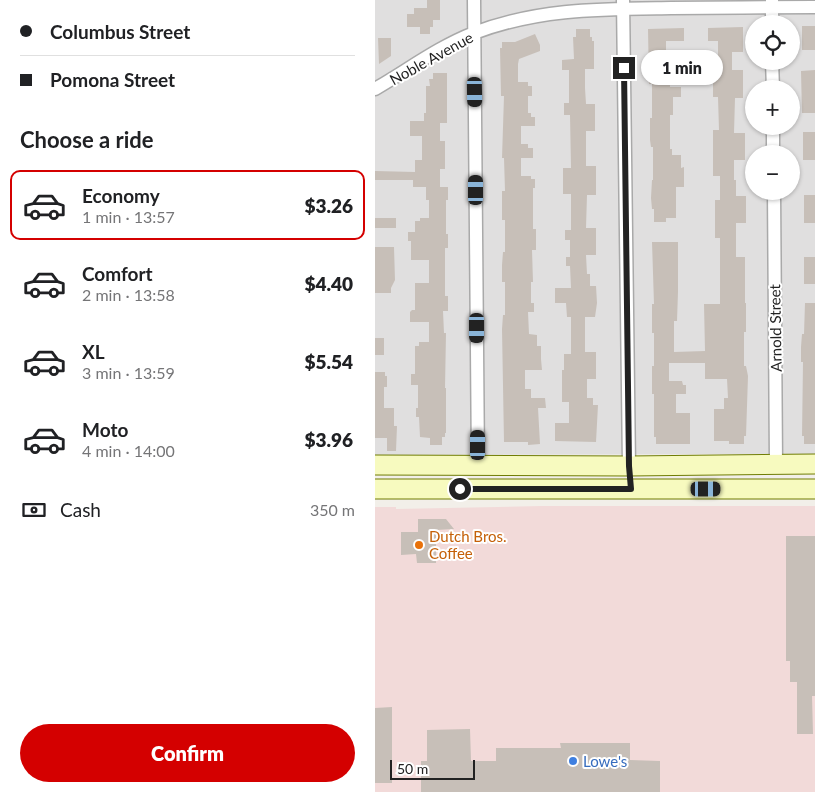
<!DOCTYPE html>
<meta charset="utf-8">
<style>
body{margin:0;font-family:Lato,sans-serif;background:#f2f2f2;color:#202124;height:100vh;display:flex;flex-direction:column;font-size:19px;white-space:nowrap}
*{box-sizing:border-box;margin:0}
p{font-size:16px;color:#757577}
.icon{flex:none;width:28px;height:28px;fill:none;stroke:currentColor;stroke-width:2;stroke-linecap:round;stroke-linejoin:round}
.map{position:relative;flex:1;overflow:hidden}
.panel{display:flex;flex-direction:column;background:#fff;width:375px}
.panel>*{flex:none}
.guide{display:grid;align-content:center;height:110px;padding:0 20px;background:#fff}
.controls{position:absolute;left:370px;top:15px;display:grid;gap:10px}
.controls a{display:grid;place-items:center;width:55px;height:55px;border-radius:50%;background:#fff;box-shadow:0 1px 4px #0004;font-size:25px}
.scale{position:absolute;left:15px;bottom:12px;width:85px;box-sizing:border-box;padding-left:5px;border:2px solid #222;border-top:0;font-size:14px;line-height:18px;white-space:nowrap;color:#222;-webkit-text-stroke:4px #fff;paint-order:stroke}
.end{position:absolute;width:22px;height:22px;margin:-11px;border:6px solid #222;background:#fff;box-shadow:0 0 0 2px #fff}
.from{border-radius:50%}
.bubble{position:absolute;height:35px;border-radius:18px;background:#fff;box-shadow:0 1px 4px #0004;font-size:16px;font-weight:800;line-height:35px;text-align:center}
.car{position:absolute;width:15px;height:30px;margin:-15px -8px;border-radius:6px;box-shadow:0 0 4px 1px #0007;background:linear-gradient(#222 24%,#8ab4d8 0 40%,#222 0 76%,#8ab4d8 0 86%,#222 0)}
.guide b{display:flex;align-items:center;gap:18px;height:48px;font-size:19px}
.guide b+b{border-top:1px solid #e0e0e0}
.guide i{width:12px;height:12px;background:#202124}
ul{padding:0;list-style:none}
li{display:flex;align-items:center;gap:15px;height:70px;margin:0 10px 8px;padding:0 10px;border:2px solid transparent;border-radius:10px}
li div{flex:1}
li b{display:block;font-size:19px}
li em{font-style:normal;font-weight:800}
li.active{border-color:#d40000}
li>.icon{width:45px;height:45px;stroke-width:1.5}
h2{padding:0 20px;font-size:22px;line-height:60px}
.pay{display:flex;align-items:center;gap:12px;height:55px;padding:0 20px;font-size:19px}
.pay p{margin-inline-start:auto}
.button{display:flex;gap:10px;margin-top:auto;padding:10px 20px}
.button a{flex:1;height:58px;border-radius:30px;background:#d40000;color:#fff;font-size:20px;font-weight:800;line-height:58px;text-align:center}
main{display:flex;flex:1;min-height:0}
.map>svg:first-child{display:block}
</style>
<main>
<section class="panel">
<div class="guide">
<b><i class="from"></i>Columbus Street</b>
<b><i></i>Pomona Street</b>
</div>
<h2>Choose a ride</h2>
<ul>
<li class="active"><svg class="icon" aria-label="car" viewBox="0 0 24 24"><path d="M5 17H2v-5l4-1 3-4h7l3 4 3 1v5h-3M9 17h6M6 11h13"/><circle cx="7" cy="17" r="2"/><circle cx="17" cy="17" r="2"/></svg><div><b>Economy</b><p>1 min · 13:57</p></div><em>$3.26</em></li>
<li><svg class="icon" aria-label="car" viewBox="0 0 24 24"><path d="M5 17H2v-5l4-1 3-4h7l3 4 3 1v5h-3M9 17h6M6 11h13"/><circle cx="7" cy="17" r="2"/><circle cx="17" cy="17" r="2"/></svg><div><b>Comfort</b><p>2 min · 13:58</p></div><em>$4.40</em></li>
<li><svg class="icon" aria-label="car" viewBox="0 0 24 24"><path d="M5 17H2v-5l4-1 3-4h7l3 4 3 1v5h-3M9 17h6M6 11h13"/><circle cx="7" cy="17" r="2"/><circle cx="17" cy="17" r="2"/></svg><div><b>XL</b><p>3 min · 13:59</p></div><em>$5.54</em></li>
<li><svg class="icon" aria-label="car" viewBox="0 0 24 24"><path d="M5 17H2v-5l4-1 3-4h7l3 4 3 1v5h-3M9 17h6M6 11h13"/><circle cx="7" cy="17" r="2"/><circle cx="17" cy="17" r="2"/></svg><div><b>Moto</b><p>4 min · 14:00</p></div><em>$3.96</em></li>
</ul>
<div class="pay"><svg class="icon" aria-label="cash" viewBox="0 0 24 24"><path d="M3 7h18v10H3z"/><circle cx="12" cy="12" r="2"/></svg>Cash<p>350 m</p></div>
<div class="button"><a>Confirm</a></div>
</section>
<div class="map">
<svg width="440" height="792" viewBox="0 0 440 792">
<rect width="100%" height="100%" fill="#f2efe9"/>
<!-- residential -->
<path fill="#e0dfdf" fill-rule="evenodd" d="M 0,0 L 440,0 L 440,454 L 0,455 ZM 379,24 L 416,24 L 416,61 L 379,61 ZM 379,89 L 416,89 L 416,126 L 379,126 ZM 379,154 L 416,154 L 416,191 L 379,191 Z"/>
<!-- commercial -->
<path fill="#f2dad9" d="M 167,506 L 440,506 L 440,792 L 0,792 L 0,507 L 21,507 L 21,509 Z"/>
<!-- building -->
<path fill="#c7bfb8" d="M 52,0 L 65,0 L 65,20 L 58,20 L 58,27 L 55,27 L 55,34 L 45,34 L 45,27 L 32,27 L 32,14 L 39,14 L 39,8 L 52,8 Z
M 427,26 L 440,26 L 440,50 L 427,50 Z
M 368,27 L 368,52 L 357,52 L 357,70 L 368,70 L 368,98 L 360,98 L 359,133 L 370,133 L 370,160 L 359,160 L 359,180 L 361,180 L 361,196 L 371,196 L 371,223 L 361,223 L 361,257 L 370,257 L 370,303 L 371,303 L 371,332 L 369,332 L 369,366 L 371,366 L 373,376 L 371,436 L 369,436 L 369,444 L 354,444 L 354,441 L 339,441 L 339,409 L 349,409 L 349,398 L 353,398 L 352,379 L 330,379 L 330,363 L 294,363 L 294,381 L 307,381 L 308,385 L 311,385 L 311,394 L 301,394 L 301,413 L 315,413 L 315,444 L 281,444 L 281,437 L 279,437 L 279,394 L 277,394 L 277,366 L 279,366 L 279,333 L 277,333 L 277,304 L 279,304 L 277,242 L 303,242 L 303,292 L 302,321 L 299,321 L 299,352 L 330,351 L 329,304 L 345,304 L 345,238 L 340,238 L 340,200 L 345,200 L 345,176 L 338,176 L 338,130 L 344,130 L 343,97 L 338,97 L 338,75 L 343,75 L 343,41 L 333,41 L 333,28 Z
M 309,28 L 309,41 L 291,41 L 291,63 L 294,63 L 295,87 L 306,87 L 306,97 L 298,97 L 298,115 L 295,115 L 295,149 L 297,149 L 297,155 L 306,155 L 306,168 L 309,167 L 309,187 L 301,187 L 301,218 L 291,218 L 291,222 L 279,222 L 279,209 L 277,209 L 276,198 L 277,180 L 278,180 L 278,147 L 276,147 L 275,140 L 275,118 L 277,118 L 277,84 L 274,84 L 273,29 Z
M 201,29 L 215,29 L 215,37 L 217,37 L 217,41 L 219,41 L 219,69 L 210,69 L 210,88 L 211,104 L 220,104 L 220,131 L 211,131 L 211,166 L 221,166 L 221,195 L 212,195 L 211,228 L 221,228 L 221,255 L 211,255 L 212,274 L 215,274 L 215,286 L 221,286 L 222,303 L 220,317 L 210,317 L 210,352 L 221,352 L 221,379 L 212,379 L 212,398 L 218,398 L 218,405 L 223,405 L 221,442 L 180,441 L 180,423 L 194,423 L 194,402 L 187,402 L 187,370 L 189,370 L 189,354 L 196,354 L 196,317 L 192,317 L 191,303 L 180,303 L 180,288 L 196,288 L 195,266 L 191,266 L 191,257 L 195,257 L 195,240 L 190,240 L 190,230 L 196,230 L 196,194 L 188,194 L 188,168 L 196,168 L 195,115 L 189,115 L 189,103 L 194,103 L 194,70 L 187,70 L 187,60 L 199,59 L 198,37 L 201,37 Z
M 160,34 L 165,45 L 165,51 L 144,59 L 143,64 L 143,82 L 153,82 L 153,86 L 157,86 L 157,96 L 153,96 L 153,113 L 156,113 L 156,117 L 160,117 L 160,126 L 146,126 L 146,144 L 153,144 L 153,148 L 158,148 L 158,158 L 146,158 L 146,176 L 156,176 L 156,179 L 160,179 L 160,188 L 158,188 L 158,229 L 161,229 L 161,250 L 157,250 L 158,282 L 156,282 L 156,303 L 159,303 L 159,312 L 153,312 L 154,334 L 162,335 L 162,346 L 166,346 L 166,359 L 167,370 L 150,370 L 150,389 L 156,389 L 156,398 L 170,398 L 171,408 L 163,408 L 165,444 L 153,445 L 153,442 L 129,442 L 127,329 L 128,315 L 130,315 L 130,282 L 127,282 L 127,265 L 128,252 L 130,252 L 130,220 L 127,220 L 127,191 L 130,191 L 129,158 L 127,158 L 129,96 L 126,96 L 125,48 L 127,48 L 127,42 L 140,42 Z
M 3,38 L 16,38 L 16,56 L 4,64 Z
M 440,70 L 440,113 L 427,113 L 426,71 Z
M 58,73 L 72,73 L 72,123 L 65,123 L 65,141 L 70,141 L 70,169 L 65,169 L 65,187 L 73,187 L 73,200 L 71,200 L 71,234 L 73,234 L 73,248 L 70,248 L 70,296 L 73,296 L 73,311 L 68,311 L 69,333 L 71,333 L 70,388 L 71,388 L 71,433 L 70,433 L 70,437 L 67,437 L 67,445 L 55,445 L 55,438 L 45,437 L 44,417 L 41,417 L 41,408 L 43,408 L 43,385 L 36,385 L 36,374 L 40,374 L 40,346 L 44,346 L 44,342 L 54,342 L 54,322 L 35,322 L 35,312 L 37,310 L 40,310 L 40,283 L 54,283 L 54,260 L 36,260 L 36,241 L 33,241 L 33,232 L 40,232 L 40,221 L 45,221 L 45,218 L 54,218 L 54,200 L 51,200 L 51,187 L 38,187 L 38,180 L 0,180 L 0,171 L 40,172 L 40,160 L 47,160 L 47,136 L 35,136 L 35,121 L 49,121 L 49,113 L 51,113 L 51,86 L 55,86 L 54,79 L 58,79 Z
M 428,132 L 440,132 L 440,160 L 428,160 Z
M 429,195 L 440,195 L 440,223 L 429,223 Z
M 0,218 L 21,218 L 21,228 L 0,228 Z
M 0,247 L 19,247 L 20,280 L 16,288 L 16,293 L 0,293 Z
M 429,257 L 440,257 L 440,284 L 429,284 Z
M 430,303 L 440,303 L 440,444 L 429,444 L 429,436 L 427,436 L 428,362 L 426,362 L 426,347 L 427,334 L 429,334 Z
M 0,338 L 9,338 L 9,355 L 0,355 Z
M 0,372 L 10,372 L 10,376 L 12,376 L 12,387 L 9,387 L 9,408 L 19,408 L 19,426 L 22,426 L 21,451 L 12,451 L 12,438 L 0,438 Z
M 43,519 L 71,519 L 79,529 L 61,530 L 61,563 L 42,563 L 41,554 L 26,555 L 26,532 L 43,532 Z
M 411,536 L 440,536 L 440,696 L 437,696 L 438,734 L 422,734 L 422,682 L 415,682 L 415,661 L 411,661 Z
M 17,707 L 17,783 L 0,783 L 0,708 Z
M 95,729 L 96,761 L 121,761 L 121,748 L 186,748 L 185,743 L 255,743 L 255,760 L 285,761 L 285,792 L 46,792 L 46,761 L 52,761 L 52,730 Z"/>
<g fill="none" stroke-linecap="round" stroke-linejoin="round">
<defs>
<path id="street" d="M 99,0 L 103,465
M 248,0 L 254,466
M 397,0 L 397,24
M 397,61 L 398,89
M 0,89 C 33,70 63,47 99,33 C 164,8 228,9 296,8 C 344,8 392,7 440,7
M 398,126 L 398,154
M 399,191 L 401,464"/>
<path id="secondary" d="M 0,465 L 254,466 L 440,464
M 0,489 L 440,489"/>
</defs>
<!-- street casing -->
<use href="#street" stroke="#a9a9a9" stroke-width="15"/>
<!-- secondary casing -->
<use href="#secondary" stroke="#707d05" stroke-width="21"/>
<!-- street -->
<use href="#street" stroke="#fff" stroke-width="12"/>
<!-- secondary -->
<use href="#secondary" stroke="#f7fabf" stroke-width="19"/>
</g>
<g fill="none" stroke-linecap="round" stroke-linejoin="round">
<!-- route -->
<path stroke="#222" stroke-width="6" d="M 85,489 L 256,489 L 254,466 L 249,68"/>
</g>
<!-- markers -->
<circle fill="#e8710a" stroke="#fff" stroke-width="2" cx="44" cy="545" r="5"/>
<circle fill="#3f7fe0" stroke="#fff" stroke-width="2" cx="198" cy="761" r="5"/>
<g text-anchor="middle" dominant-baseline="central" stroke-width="4" stroke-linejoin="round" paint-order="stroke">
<!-- street labels -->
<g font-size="15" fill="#222" stroke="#fff">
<text transform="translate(56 58) rotate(-29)">Noble Avenue</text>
<text transform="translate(400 328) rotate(-91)">Arnold Street</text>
</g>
<!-- food labels -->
<g font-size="15" fill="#c56008" stroke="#fff" text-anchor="start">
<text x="54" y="536">Dutch Bros.<tspan x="54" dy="17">Coffee</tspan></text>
</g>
<!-- shop labels -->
<g font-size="15" fill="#366cbe" stroke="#fff" text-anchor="start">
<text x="208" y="761">Lowe's</text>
</g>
</g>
</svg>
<div class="controls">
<a><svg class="icon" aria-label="locate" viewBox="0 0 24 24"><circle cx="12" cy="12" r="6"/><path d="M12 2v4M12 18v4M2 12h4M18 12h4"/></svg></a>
<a>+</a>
<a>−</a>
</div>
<div class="scale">50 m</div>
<i class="end from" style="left:85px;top:489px"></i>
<i class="end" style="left:249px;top:68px"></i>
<div class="bubble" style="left:266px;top:50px;width:82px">1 min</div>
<i class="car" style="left:100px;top:92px;rotate:179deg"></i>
<i class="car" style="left:101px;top:190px;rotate:0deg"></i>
<i class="car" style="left:102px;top:328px;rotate:180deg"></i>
<i class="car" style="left:103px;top:445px;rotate:0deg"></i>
<i class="car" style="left:331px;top:489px;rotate:90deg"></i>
</div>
</main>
